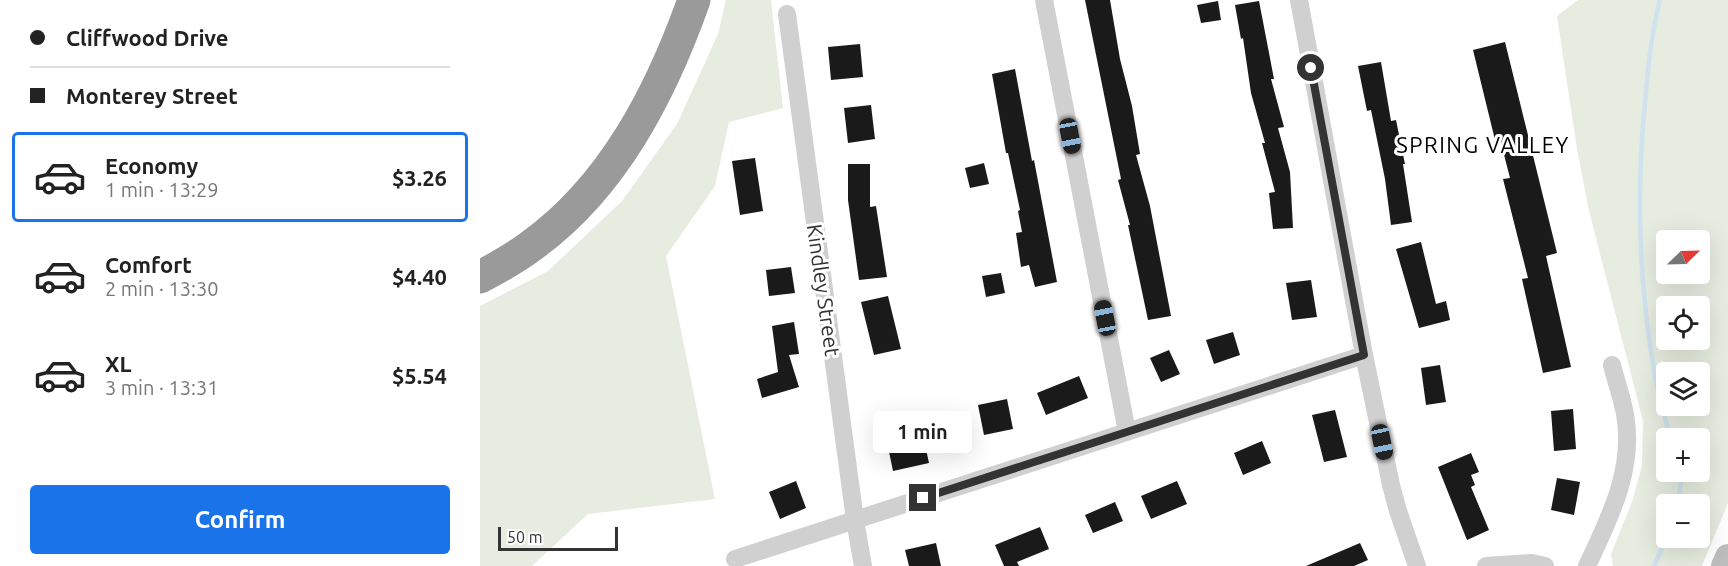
<!DOCTYPE html>
<meta charset="utf-8">
<style>
body{margin:0;font-family:Ubuntu,sans-serif;background:#f6f6f6;color:#222;height:100vh;display:flex;flex-direction:column;font-size:22px;white-space:nowrap}
*{box-sizing:border-box;margin:0}
p{font-size:20px;color:#767676}
.icon{flex:none;width:33px;height:33px;fill:none;stroke:currentColor;stroke-width:2;stroke-linecap:round;stroke-linejoin:round}
.map{position:relative;flex:1;overflow:hidden}
.panel{display:flex;flex-direction:column;background:#fff;width:480px}
.panel>*{flex:none}
.top-card{display:grid;align-content:center;height:132px;padding:0 30px;background:#fff}
.needle{width:39px;rotate:67deg}
.buttons{position:absolute;left:1176px;top:230px;display:grid;gap:12px}
.buttons a{display:grid;place-items:center;width:54px;height:54px;border-radius:6px;background:#fff;box-shadow:0 6px 24px #0002;font-size:30px}
.scale{position:absolute;left:18px;bottom:15px;width:120px;box-sizing:border-box;padding-left:6px;border:3px solid #333;border-top:0;font-size:16px;line-height:21px;white-space:nowrap;color:#333;-webkit-text-stroke:4px #fff;paint-order:stroke}
.end{position:absolute;width:27px;height:27px;margin:-14px;border:8px solid #333;background:#fff;box-shadow:0 0 0 3px #fff}
.from{border-radius:50%}
.bubble{position:absolute;height:42px;border-radius:6px;background:#fff;box-shadow:0 6px 24px #0002;font-size:20px;font-weight:600;line-height:42px;text-align:center}
.car{position:absolute;width:18px;height:36px;margin:-18px -9px;border-radius:8px;box-shadow:0 0 4px 2px #0007;background:linear-gradient(#222 24%,#8ab4d8 0 40%,#222 0 76%,#8ab4d8 0 86%,#222 0)}
.top-card b{display:flex;align-items:center;gap:21px;height:57px;font-size:22px}
.top-card b+b{border-top:2px solid #e0e0e0}
.top-card i{width:15px;height:15px;background:#222}
ul{padding:0;list-style:none}
li{display:flex;align-items:center;gap:18px;height:90px;margin:0 12px 9px;padding:0 18px;border:3px solid transparent;border-radius:6px}
li div{flex:1}
li b{display:block;font-size:22px}
li em{font-style:normal;font-weight:600}
li.on{border-color:#1a73e8}
li>.icon{width:54px;height:54px;stroke-width:1.5}
.primary-button{display:flex;gap:12px;margin-top:auto;padding:12px 30px}
.primary-button a{flex:1;height:69px;border-radius:6px;background:#1a73e8;color:#fff;font-size:24px;font-weight:600;line-height:69px;text-align:center}
main{display:flex;flex:1;min-height:0}
.map>svg:first-child{display:block}
</style>
<main>
<section class="panel">
<div class="top-card">
<b><i class="from"></i>Cliffwood Drive</b>
<b><i></i>Monterey Street</b>
</div>
<ul>
<li class="on"><svg class="icon" aria-label="car" viewBox="0 0 24 24"><path d="M5 17H2v-5l4-1 3-4h7l3 4 3 1v5h-3M9 17h6M6 11h13"/><circle cx="7" cy="17" r="2"/><circle cx="17" cy="17" r="2"/></svg><div><b>Economy</b><p>1 min · 13:29</p></div><em>$3.26</em></li>
<li><svg class="icon" aria-label="car" viewBox="0 0 24 24"><path d="M5 17H2v-5l4-1 3-4h7l3 4 3 1v5h-3M9 17h6M6 11h13"/><circle cx="7" cy="17" r="2"/><circle cx="17" cy="17" r="2"/></svg><div><b>Comfort</b><p>2 min · 13:30</p></div><em>$4.40</em></li>
<li><svg class="icon" aria-label="car" viewBox="0 0 24 24"><path d="M5 17H2v-5l4-1 3-4h7l3 4 3 1v5h-3M9 17h6M6 11h13"/><circle cx="7" cy="17" r="2"/><circle cx="17" cy="17" r="2"/></svg><div><b>XL</b><p>3 min · 13:31</p></div><em>$5.54</em></li>
</ul>
<div class="primary-button"><a>Confirm</a></div>
</section>
<div class="map">
<svg width="1248" height="566" viewBox="0 0 1248 566">
<rect width="100%" height="100%" fill="#fff"/>
<!-- green -->
<path fill="#e6ecdf" fill-rule="evenodd" d="M 246,0 L 291,0 L 303,108 L 249,122 L 235,186 L 186,256 L 235,499 L 108,514 L 52,566 L 0,566 L 0,306 L 68,271 L 142,201 L 197,124 L 238,34 Z
M 1098,0 L 1248,0 L 1248,503 L 1222,566 L 1133,566 L 1131,554 L 1152,502 L 1162,466 L 1163,421 L 1109,211 L 1097,149 L 1077,16 ZM 1186,240 L 1220,240 L 1220,273 L 1186,273 ZM 1186,306 L 1220,306 L 1220,339 L 1186,339 ZM 1186,372 L 1220,372 L 1220,405 L 1186,405 ZM 1186,438 L 1220,438 L 1220,471 L 1186,471 ZM 1186,504 L 1220,504 L 1220,537 L 1186,537 Z"/>
<g fill="none" stroke-linecap="round" stroke-linejoin="round">
<!-- stream -->
<path stroke="#cfe2ee" stroke-width="4.5" d="M 1180,0 C 1171,35 1168,67 1165,103 C 1156,194 1159,286 1175,376 C 1179,397 1185,417 1190,438
M 1197,504 L 1201,483 L 1198,471
M 1174,566 L 1187,537"/>
</g>
<!-- building -->
<path fill="#1a1a1a" d="M 605,0 L 630,0 L 640,59 L 652,106 L 660,154 L 656,155 L 670,206 L 691,316 L 668,320 L 648,225 L 650,225 L 638,180 L 641,179 Z
M 738,1 L 741,20 L 721,23 L 717,5 Z
M 779,1 L 794,79 L 791,79 L 804,127 L 798,128 L 810,172 L 813,228 L 793,229 L 789,193 L 795,192 L 782,143 L 785,143 L 771,93 L 763,38 L 761,39 L 755,5 Z
M 1025,42 L 1077,253 L 1066,256 L 1091,367 L 1063,373 L 1042,279 L 1048,278 L 1023,179 L 1030,178 L 1021,143 L 1016,144 L 993,50 Z
M 380,44 L 383,77 L 351,80 L 348,47 Z
M 901,62 L 911,121 L 916,120 L 925,164 L 923,164 L 932,222 L 911,225 L 905,179 L 891,110 L 887,111 L 878,66 Z
M 535,69 L 552,161 L 554,160 L 577,282 L 555,287 L 549,265 L 541,267 L 536,233 L 542,232 L 538,211 L 540,210 L 528,153 L 526,153 L 512,74 Z
M 391,105 L 395,139 L 368,143 L 364,108 Z
M 275,158 L 283,211 L 260,215 L 252,161 Z
M 504,163 L 509,184 L 490,188 L 485,168 Z
M 368,164 L 390,164 L 390,207 L 396,206 L 407,277 L 379,280 L 368,200 Z
M 941,242 L 956,304 L 966,301 L 970,320 L 939,328 L 916,249 Z
M 311,267 L 315,293 L 289,296 L 286,270 Z
M 521,273 L 525,293 L 506,297 L 502,276 Z
M 831,280 L 837,317 L 812,320 L 806,283 Z
M 408,296 L 421,349 L 394,355 L 381,302 Z
M 314,322 L 319,354 L 309,355 L 319,387 L 282,398 L 277,379 L 298,372 L 292,326 Z
M 753,332 L 760,355 L 734,364 L 726,340 Z
M 689,350 L 700,374 L 681,382 L 670,358 Z
M 960,365 L 966,402 L 946,405 L 941,368 Z
M 599,376 L 608,398 L 566,415 L 557,393 Z
M 527,399 L 533,429 L 504,435 L 498,405 Z
M 1093,409 L 1096,449 L 1074,451 L 1071,411 Z
M 855,410 L 867,457 L 844,462 L 832,415 Z
M 444,440 L 449,463 L 413,471 L 408,447 Z
M 782,441 L 791,463 L 763,475 L 754,453 Z
M 991,453 L 999,472 L 991,475 L 995,485 L 991,487 L 1009,530 L 987,540 L 958,467 Z
M 1077,478 L 1100,482 L 1094,515 L 1071,510 Z
M 316,481 L 326,508 L 300,519 L 289,492 Z
M 697,481 L 707,504 L 671,519 L 661,496 Z
M 635,502 L 643,521 L 613,533 L 605,515 Z
M 560,527 L 569,549 L 537,562 L 539,566 L 524,566 L 515,545 Z
M 456,543 L 461,566 L 429,566 L 425,550 Z
M 880,543 L 888,560 L 874,566 L 826,566 Z"/>
<g fill="none" stroke-linecap="round" stroke-linejoin="round">
<!-- street -->
<path stroke="#d0d0d0" stroke-width="18" d="M 564,0 L 647,432
M 819,0 L 884,355 L 911,485 L 918,511 L 937,566
M 307,14 L 375,520 L 383,566
M 255,559 L 884,355
M 1006,566 L 1052,563 L 1065,566
M 1107,566 C 1129,519 1155,469 1145,414 C 1142,398 1136,381 1132,365"/>
<!-- secondary -->
<path stroke="#bdbdbd" stroke-width="26" d="M 1244,566 L 1248,557"/>
<!-- highway -->
<path stroke="#9a9a9a" stroke-width="33" d="M 0,277 C 17,268 35,258 51,246 C 133,187 181,93 214,0"/>
</g>
<g fill="none" stroke-linecap="round" stroke-linejoin="round">
<!-- route -->
<path stroke="#333" stroke-width="8" d="M 443,498 L 884,355 L 831,68"/>
</g>
<g text-anchor="middle" dominant-baseline="central" stroke-width="6" stroke-linejoin="round" paint-order="stroke">
<!-- street labels -->
<g font-size="21" fill="#333" stroke="#fff">
<text transform="translate(344 290) rotate(82)">Kindley Street</text>
</g>
<!-- neighbourhood labels -->
<g font-size="22" letter-spacing="1.5" fill="#000" stroke="#fff">
<text x="1003" y="144">SPRING VALLEY</text>
</g>
</g>
</svg>
<div class="buttons">
<a><svg class="needle" viewBox="-14 -14 28 28"><path d="M0-13l5 13h-10z" fill="#e53935"/><path d="M0 13l5-13h-10z" fill="#767676"/></svg></a>
<a><svg class="icon" aria-label="locate" viewBox="0 0 24 24"><circle cx="12" cy="12" r="6"/><path d="M12 2v4M12 18v4M2 12h4M18 12h4"/></svg></a>
<a><svg class="icon" aria-label="layers" viewBox="0 0 24 24"><path d="M12 4l9 5-9 5-9-5zM3 14l9 5 9-5"/></svg></a>
<a>+</a>
<a>−</a>
</div>
<div class="scale">50 m</div>
<i class="end from" style="left:831px;top:68px"></i>
<i class="end" style="left:443px;top:498px"></i>
<div class="bubble" style="left:393px;top:411px;width:99px">1 min</div>
<i class="car" style="left:590px;top:136px;rotate:169deg"></i>
<i class="car" style="left:625px;top:318px;rotate:349deg"></i>
<i class="car" style="left:902px;top:442px;rotate:168deg"></i>
</div>
</main>
